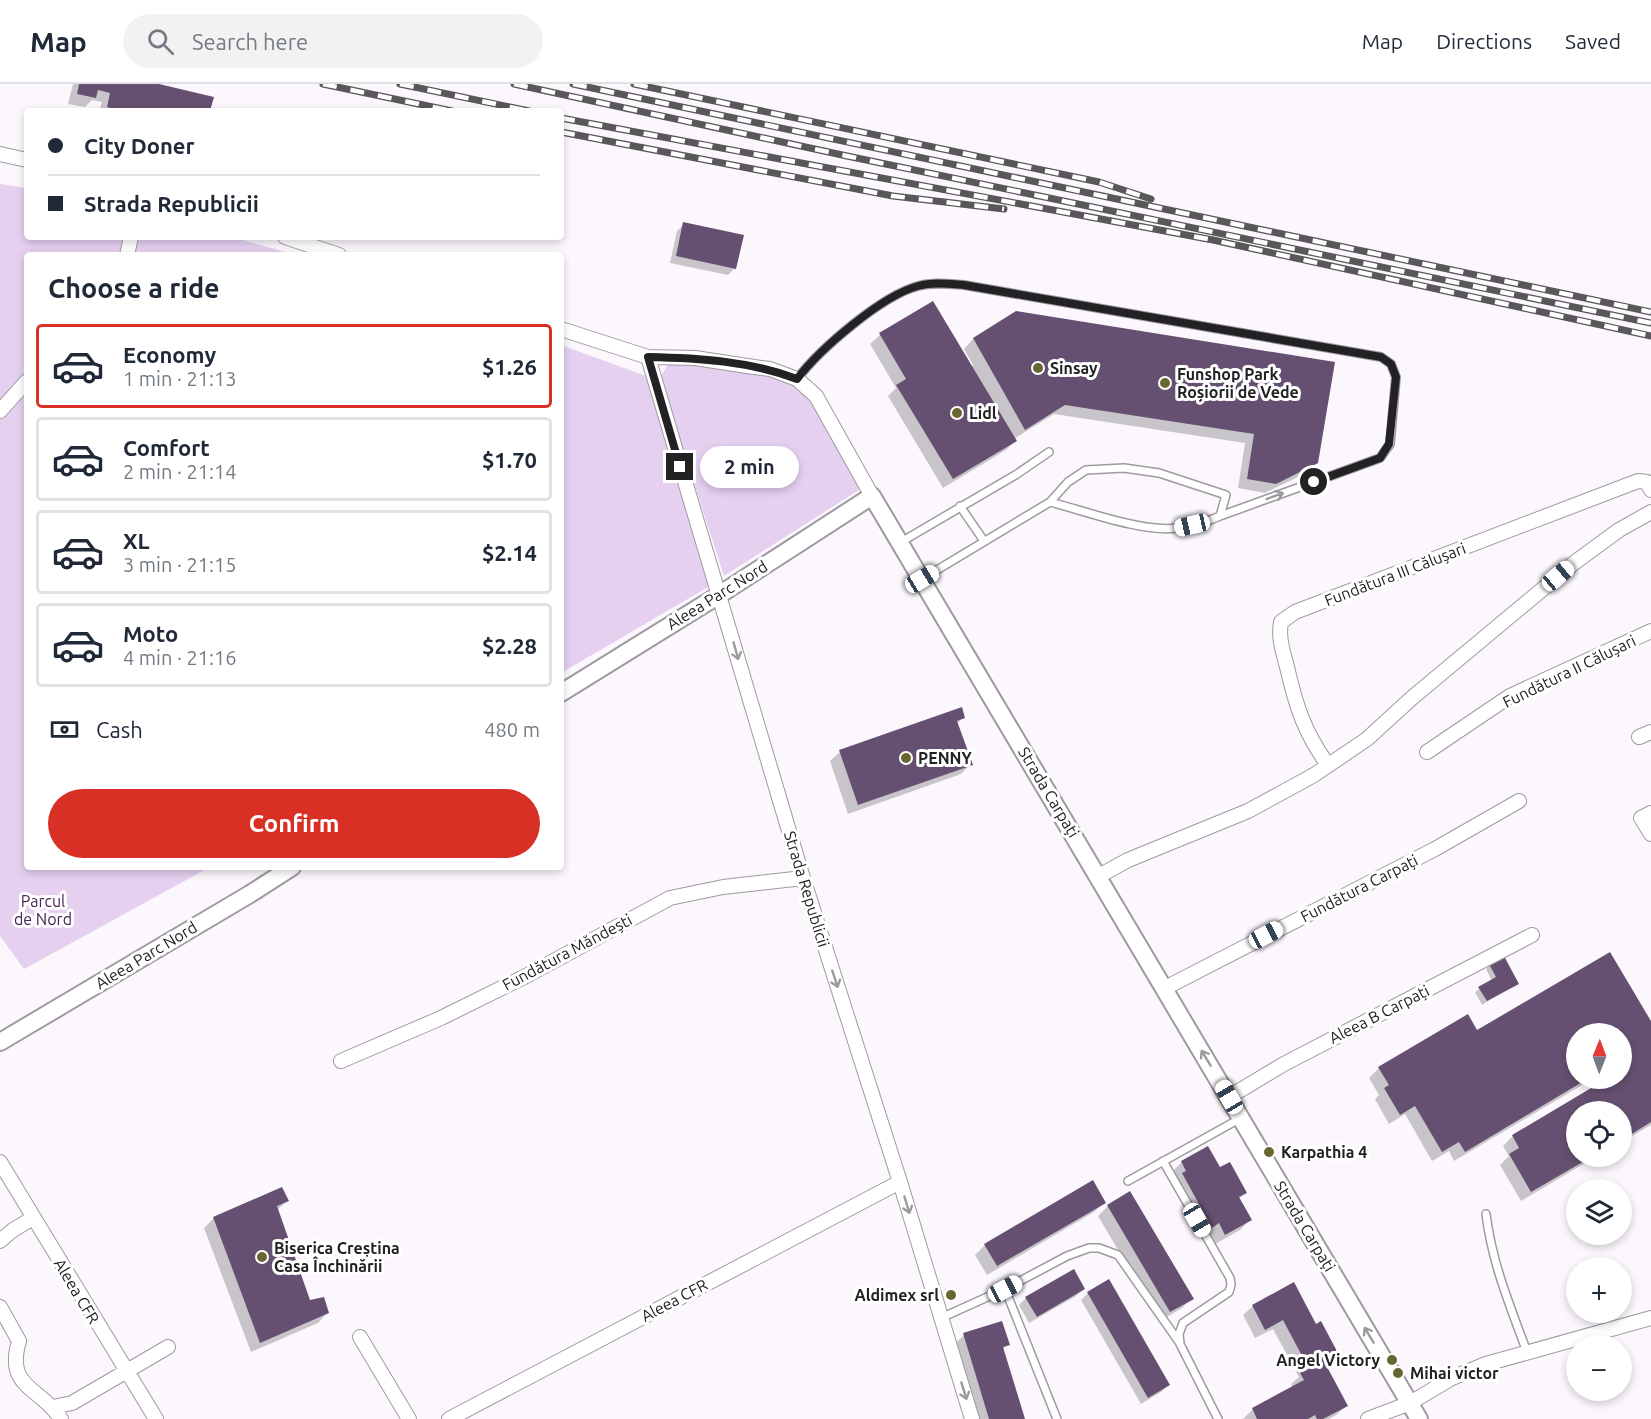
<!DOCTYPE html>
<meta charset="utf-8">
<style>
body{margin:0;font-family:Ubuntu,sans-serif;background:#f2f2f3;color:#1f2937;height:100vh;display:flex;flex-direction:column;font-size:22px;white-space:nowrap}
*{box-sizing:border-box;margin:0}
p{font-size:20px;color:#747a83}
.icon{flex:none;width:33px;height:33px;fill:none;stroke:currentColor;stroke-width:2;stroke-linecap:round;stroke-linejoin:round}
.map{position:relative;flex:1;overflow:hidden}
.side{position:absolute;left:24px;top:168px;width:540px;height:618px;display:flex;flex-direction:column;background:#fff;border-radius:6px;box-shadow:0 3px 9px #0003}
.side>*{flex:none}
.top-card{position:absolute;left:24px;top:24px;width:540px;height:132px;border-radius:6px;box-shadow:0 3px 9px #0003;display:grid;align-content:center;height:132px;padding:0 24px;background:#fff}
.needle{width:39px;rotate:1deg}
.controls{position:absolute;left:1566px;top:939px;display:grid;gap:12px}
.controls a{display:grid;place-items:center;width:66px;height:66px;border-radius:50%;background:#fff;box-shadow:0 3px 9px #0003;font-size:30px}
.end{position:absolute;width:27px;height:27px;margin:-14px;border:8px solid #222123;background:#fff;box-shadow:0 0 0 3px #fff}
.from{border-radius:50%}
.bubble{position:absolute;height:42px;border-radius:21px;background:#fff;box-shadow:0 3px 9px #0003;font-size:20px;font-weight:700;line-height:42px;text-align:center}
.car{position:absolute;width:18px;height:36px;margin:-18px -9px;border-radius:8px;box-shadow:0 0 4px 2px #0007;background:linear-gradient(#fff 24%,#345 0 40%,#fff 0 76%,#345 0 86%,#fff 0)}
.top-card b{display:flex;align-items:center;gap:21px;height:57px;font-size:22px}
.top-card b+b{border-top:2px solid #e0e1e3}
.top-card i{width:15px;height:15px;background:#1f2937}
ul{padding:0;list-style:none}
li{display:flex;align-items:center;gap:18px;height:84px;margin:0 12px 9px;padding:0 12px;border:3px solid #e0e1e3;border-radius:6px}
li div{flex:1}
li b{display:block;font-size:22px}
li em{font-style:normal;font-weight:700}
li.active{border-color:#d93025}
li>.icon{width:54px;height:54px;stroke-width:1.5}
h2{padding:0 24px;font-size:27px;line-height:72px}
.pay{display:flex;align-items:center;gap:15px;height:66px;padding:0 24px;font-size:22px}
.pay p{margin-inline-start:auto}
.primary-button{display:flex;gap:12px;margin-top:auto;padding:12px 24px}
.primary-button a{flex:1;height:69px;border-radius:36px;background:#d93025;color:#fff;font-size:24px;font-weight:700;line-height:69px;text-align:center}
header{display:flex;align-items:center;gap:36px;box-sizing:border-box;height:84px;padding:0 30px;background:#fff;border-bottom:2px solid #e0e1e3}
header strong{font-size:28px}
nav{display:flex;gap:33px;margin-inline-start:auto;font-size:21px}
.search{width:420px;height:54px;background:#f2f2f3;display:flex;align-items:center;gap:15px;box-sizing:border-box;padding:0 21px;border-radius:33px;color:#747a83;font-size:22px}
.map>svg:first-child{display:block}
</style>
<header>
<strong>Map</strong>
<div class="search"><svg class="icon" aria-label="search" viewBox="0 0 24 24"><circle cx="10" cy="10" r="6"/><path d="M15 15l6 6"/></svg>Search here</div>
<nav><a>Map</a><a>Directions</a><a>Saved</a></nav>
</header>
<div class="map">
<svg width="1651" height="1335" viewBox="0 0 1651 1335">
<rect width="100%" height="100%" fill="#fbf7fd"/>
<!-- park -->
<path fill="#e5d0f0" d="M 0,100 L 27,104 L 27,153 L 232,153 L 296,171 L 27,171 L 27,783 L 210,783 L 24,885 L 0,852 Z
M 561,261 L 646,292 L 710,502 L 561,589 Z
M 693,279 C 722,284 778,289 800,306 C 822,324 847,378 862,404 L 724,492 L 661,298 L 662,290 L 668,281 Z"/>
<!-- shadow -->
<path fill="#0003" d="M 73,0 L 152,0 L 209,27 L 99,27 L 102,18 L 92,16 L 85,23 L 68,20 Z
M 684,140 L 735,184 L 728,191 L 670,179 L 677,147 Z
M 932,219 L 971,283 L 973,281 L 964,265 L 973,255 L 1016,229 L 1317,379 L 1306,389 L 1265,409 L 1238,404 L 1245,359 L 1054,330 L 1014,355 L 1015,357 L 1006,366 L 943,404 L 888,312 L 896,304 L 870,260 L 880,251 Z
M 963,633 L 957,640 L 971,680 L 961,690 L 848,730 L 830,677 L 840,668 Z
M 1490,881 L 1517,899 L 1482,921 L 1475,908 L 1492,897 L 1486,885 Z
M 1651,940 L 1651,1041 L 1622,1058 L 1622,1028 L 1576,1028 L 1576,1072 L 1597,1072 L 1521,1117 L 1500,1081 L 1509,1072 L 1503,1062 L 1513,1052 L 1605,998 L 1603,994 L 1622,994 L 1622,950 L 1576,950 L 1576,994 L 1594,994 L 1454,1077 L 1449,1067 L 1432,1077 L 1405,1030 L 1389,1040 L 1375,1015 L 1379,1011 L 1369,994 L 1379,984 L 1477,948 Z
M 1182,1078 L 1245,1109 L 1239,1115 L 1250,1136 L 1240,1146 L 1215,1160 L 1209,1148 L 1202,1152 L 1173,1100 L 1172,1088 Z
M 287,1117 L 277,1126 L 309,1217 L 327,1229 L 318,1239 L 251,1268 L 204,1144 L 214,1134 Z
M 1104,1118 L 1094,1128 L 987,1191 L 975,1171 L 985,1161 Z
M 1108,1122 L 1192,1214 L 1182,1224 L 1160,1237 L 1098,1132 Z
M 1083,1205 L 1076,1212 L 1029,1239 L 1019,1221 L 1026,1214 Z
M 1088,1209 L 1168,1301 L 1161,1308 L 1141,1320 L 1081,1216 Z
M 1253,1222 L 1316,1242 L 1337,1271 L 1325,1282 L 1346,1322 L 1336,1331 L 1329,1335 L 1243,1335 L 1253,1325 L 1293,1304 L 1291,1300 L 1299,1293 L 1273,1245 L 1255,1254 L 1243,1231 Z
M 964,1251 L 1008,1260 L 1002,1266 L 1024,1335 L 977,1335 L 954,1261 Z"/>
<!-- building -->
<path fill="#665071" d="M 79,0 L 159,0 L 214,13 L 210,27 L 122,27 L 107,23 L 110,9 L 98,6 L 96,14 L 77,10 Z
M 683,138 L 744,151 L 736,185 L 676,172 Z
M 933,217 L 1017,357 L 953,395 L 896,301 L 906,295 L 879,249 Z
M 1016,227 L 1335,278 L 1318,379 L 1276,400 L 1247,395 L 1254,350 L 1065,321 L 1025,346 L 973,254 Z
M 962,623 L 965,634 L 957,637 L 973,681 L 858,721 L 839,666 Z
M 1610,868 L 1651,937 L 1651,1038 L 1622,1056 L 1622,1028 L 1576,1028 L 1576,1072 L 1593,1072 L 1531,1108 L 1509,1070 L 1519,1064 L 1512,1051 L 1608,994 L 1622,994 L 1622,950 L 1576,950 L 1576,994 L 1589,994 L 1465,1068 L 1459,1058 L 1442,1068 L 1415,1022 L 1400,1031 L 1384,1004 L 1389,1001 L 1378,983 L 1468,930 L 1477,946 Z
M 1504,872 L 1519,900 L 1487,917 L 1478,903 L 1496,893 L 1489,880 Z
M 1208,1062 L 1220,1083 L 1230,1078 L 1247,1109 L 1239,1113 L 1252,1136 L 1225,1151 L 1219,1139 L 1212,1144 L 1182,1089 L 1186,1087 L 1181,1077 Z
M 1093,1096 L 1106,1119 L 997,1182 L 984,1160 Z
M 282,1103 L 289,1117 L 277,1122 L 310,1216 L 324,1213 L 329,1229 L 260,1259 L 213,1133 Z
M 1130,1107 L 1194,1215 L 1170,1228 L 1107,1121 Z
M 1074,1185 L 1085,1205 L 1037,1233 L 1025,1213 Z
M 1109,1195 L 1170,1301 L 1148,1314 L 1087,1208 Z
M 1294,1198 L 1316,1240 L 1321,1237 L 1339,1271 L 1325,1279 L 1348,1322 L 1323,1335 L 1317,1335 L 1315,1331 L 1308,1335 L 1257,1335 L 1252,1324 L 1304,1296 L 1300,1289 L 1309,1285 L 1283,1236 L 1265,1246 L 1252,1221 Z
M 1002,1237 L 1010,1261 L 1003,1263 L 1025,1335 L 989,1335 L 963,1249 Z"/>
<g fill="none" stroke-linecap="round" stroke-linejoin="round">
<defs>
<path id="service" d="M 797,295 C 820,265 881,212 918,202 C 933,198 949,200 964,201 L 1381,273 L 1391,280 L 1396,293 L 1390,360 L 1380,374 L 1220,432
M 960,422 L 984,457
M 901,458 L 1017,390 L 1049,368
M 922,495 L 1050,418 C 1082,426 1144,449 1176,444 C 1191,442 1207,438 1220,432 L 1226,411 L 1159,389 L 1124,384 L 1086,386 L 1068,398 L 1050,418
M 1163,1077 L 1230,1194 L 1231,1201 L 1229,1208 L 1183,1239 L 1179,1250 L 1180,1260 L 1218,1335
M 1128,1097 L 1241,1034
M 1486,1130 C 1492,1179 1510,1222 1527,1268
M 1005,1205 L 1057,1335
M 941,1234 L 1005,1205 L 1067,1172 L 1089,1164 L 1099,1164 L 1118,1171 L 1179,1258"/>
<path id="minor" d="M 0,70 L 27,76
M 285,153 L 339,171
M 127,171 L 131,153
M 561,245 L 648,273 L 695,274 L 754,283 L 770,285 L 797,295 L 816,312 L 872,412
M 648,273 L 803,794 L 900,1098 L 972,1335
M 0,327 L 27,297
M 1639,653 L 1651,648
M 1427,668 L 1510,612 L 1651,547
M 1328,681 C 1304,648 1296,622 1287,583 C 1283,567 1278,554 1281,538 L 1295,528 L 1638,397 L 1647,398 L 1651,406
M 1651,729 L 1641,734 L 1651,750
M 1099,792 L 1128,776 L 1248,727 L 1314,691 L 1367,655 L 1413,613 L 1574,479 L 1619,446 L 1651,428
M 1165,904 L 1435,765 L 1519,717
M 341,977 L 441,934 L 526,892 L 670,814 L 723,803 L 803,794
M 1229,1013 L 1284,980 L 1532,851
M 0,1078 L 156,1335
M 0,1157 L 13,1146 L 33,1134
M 0,1223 L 19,1257 C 5,1305 40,1302 61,1335
M 360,1253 L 409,1335
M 53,1323 L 72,1319 L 168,1263
M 449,1335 L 900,1098
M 1368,1335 L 1410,1319 L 1452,1294 L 1486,1280 L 1651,1234"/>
<path id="tertiary" d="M 561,609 L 719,511 L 872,412 L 1419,1335
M 0,958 L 250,810 L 292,783"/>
</defs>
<!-- service casing -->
<use href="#service" stroke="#9e9aa0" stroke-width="10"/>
<!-- minor casing -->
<use href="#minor" stroke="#9e9aa0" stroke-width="16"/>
<!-- tertiary casing -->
<use href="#tertiary" stroke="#9e9aa0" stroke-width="20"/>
<!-- service -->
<use href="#service" stroke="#fff" stroke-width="7"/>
<!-- minor -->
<use href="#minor" stroke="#fff" stroke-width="14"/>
<!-- tertiary -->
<use href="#tertiary" stroke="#fff" stroke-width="16"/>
<defs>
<path id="rail" d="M 323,0 L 452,27
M 400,0 L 529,27
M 514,0 L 847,72 L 1651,239
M 573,0 L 1651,228
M 634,0 L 1099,98 L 1151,115
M 561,34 L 1213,156 L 1651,252
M 561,48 L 893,112 L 1004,125"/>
</defs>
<!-- rail casing -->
<use href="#rail" stroke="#59575a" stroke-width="7"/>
<!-- rail -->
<use href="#rail" stroke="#fff" stroke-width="4.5" stroke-dasharray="14" stroke-linecap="butt"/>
</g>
<!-- one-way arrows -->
<defs><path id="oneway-shaft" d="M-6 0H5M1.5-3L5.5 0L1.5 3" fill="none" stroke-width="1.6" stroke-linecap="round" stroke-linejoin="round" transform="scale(1.5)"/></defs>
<g stroke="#9c9b9c">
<use href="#oneway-shaft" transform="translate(1275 412) rotate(-20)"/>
<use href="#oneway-shaft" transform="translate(736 567) rotate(74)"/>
<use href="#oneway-shaft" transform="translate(835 895) rotate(72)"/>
<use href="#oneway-shaft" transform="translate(1206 974) rotate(-121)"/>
<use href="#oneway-shaft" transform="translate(907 1121) rotate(73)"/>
<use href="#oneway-shaft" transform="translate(1369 1251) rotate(-121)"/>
<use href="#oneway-shaft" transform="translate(964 1307) rotate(73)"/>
</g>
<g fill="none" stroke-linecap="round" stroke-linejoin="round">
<!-- route -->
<path stroke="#222123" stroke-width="8" d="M 680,383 L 648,273 C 698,274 750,277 797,295 C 820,265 881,212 918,202 C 933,198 949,200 964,201 L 1381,273 L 1391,280 L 1396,293 L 1389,360 L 1380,374 L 1314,398"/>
</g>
<!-- markers -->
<g fill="#6a6632" stroke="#fff" stroke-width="2">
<circle cx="1038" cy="284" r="6"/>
<circle cx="1165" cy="299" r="6"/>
<circle cx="957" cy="329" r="6"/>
<circle cx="906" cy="674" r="6"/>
<circle cx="1269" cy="1068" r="6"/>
<circle cx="262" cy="1173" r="6"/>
<circle cx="951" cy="1211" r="6"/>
<circle cx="1392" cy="1276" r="6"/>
<circle cx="1398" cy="1289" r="6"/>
</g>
<g text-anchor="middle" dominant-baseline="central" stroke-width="6" stroke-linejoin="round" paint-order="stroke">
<!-- poi labels -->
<g font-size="16" font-weight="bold" fill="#222123" stroke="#fff" text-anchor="start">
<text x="1050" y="284">Sinsay</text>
<text x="1177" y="290">Funshop Park<tspan x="1177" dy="18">Roșiorii de Vede</tspan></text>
<text x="969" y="329">Lidl</text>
<text x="918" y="674">PENNY</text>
<text x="1281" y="1068">Karpathia 4</text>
<text x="274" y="1164">Biserica Creștina<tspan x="274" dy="18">Casa Închinării</tspan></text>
<text x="939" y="1211" text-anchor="end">Aldimex srl</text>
<text x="1380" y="1276" text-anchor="end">Angel Victory</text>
<text x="1410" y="1289">Mihai victor</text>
</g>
<!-- street labels -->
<g font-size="16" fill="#222123" stroke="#fff">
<text transform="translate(1395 490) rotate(-21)">Fundătura III Călușari</text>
<text transform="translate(717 511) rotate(-32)">Aleea Parc Nord</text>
<text transform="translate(1569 587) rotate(-26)">Fundătura II Călușari</text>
<text transform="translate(1049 708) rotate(59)">Strada Carpați</text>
<text transform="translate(1359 804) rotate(-27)">Fundătura Carpați</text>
<text transform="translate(807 805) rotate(73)">Strada Republicii</text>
<text transform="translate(567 868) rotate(-28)">Fundătura Măndești</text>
<text transform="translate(146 871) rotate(-31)">Aleea Parc Nord</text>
<text transform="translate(1379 930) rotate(-27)">Aleea B Carpați</text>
<text transform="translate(1305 1142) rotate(59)">Strada Carpați</text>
<text transform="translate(77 1207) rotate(59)">Aleea CFR</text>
<text transform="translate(674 1216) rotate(-28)">Aleea CFR</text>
</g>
<!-- park labels -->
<g font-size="16" fill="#452554" stroke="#fff">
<text x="43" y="817">Parcul<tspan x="43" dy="18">de Nord</tspan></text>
</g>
</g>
</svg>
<div class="controls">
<a><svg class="needle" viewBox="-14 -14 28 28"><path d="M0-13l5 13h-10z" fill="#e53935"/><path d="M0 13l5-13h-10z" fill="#747a83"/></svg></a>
<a><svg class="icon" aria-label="locate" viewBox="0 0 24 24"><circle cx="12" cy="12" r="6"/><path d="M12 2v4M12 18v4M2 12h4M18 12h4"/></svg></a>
<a><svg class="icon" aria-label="layers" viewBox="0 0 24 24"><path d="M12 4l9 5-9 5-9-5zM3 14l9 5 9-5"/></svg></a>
<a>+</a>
<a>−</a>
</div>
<i class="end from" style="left:1314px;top:398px"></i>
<i class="end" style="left:680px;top:383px"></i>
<div class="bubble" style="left:700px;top:362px;width:99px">2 min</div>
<i class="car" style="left:1192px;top:441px;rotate:257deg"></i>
<i class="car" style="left:1558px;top:492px;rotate:50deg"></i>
<i class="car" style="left:922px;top:495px;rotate:59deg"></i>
<i class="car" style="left:1266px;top:851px;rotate:62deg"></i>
<i class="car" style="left:1229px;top:1013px;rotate:330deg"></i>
<i class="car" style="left:1197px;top:1136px;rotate:150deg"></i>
<i class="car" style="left:1005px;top:1205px;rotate:62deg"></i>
<div class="top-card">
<b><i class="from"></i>City Doner</b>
<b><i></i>Strada Republicii</b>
</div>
<section class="side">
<h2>Choose a ride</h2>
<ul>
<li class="active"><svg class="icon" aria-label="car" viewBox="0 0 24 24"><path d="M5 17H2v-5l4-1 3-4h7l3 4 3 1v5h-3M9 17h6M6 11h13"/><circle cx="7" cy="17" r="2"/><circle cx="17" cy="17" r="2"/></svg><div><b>Economy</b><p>1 min · 21:13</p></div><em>$1.26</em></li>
<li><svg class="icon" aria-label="car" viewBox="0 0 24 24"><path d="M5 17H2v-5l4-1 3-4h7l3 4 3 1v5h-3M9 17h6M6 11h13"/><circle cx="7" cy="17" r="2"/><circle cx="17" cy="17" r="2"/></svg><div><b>Comfort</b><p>2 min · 21:14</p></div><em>$1.70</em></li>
<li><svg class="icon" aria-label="car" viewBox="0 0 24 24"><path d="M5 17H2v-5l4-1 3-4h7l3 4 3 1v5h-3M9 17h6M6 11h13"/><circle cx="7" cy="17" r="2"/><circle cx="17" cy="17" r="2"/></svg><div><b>XL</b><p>3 min · 21:15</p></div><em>$2.14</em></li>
<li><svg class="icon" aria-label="car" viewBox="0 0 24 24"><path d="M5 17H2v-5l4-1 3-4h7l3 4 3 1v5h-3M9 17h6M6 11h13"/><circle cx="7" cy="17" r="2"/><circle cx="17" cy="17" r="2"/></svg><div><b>Moto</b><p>4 min · 21:16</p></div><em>$2.28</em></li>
</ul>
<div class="pay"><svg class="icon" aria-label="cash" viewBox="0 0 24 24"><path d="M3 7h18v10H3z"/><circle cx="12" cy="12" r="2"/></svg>Cash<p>480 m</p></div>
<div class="primary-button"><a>Confirm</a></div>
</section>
</div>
